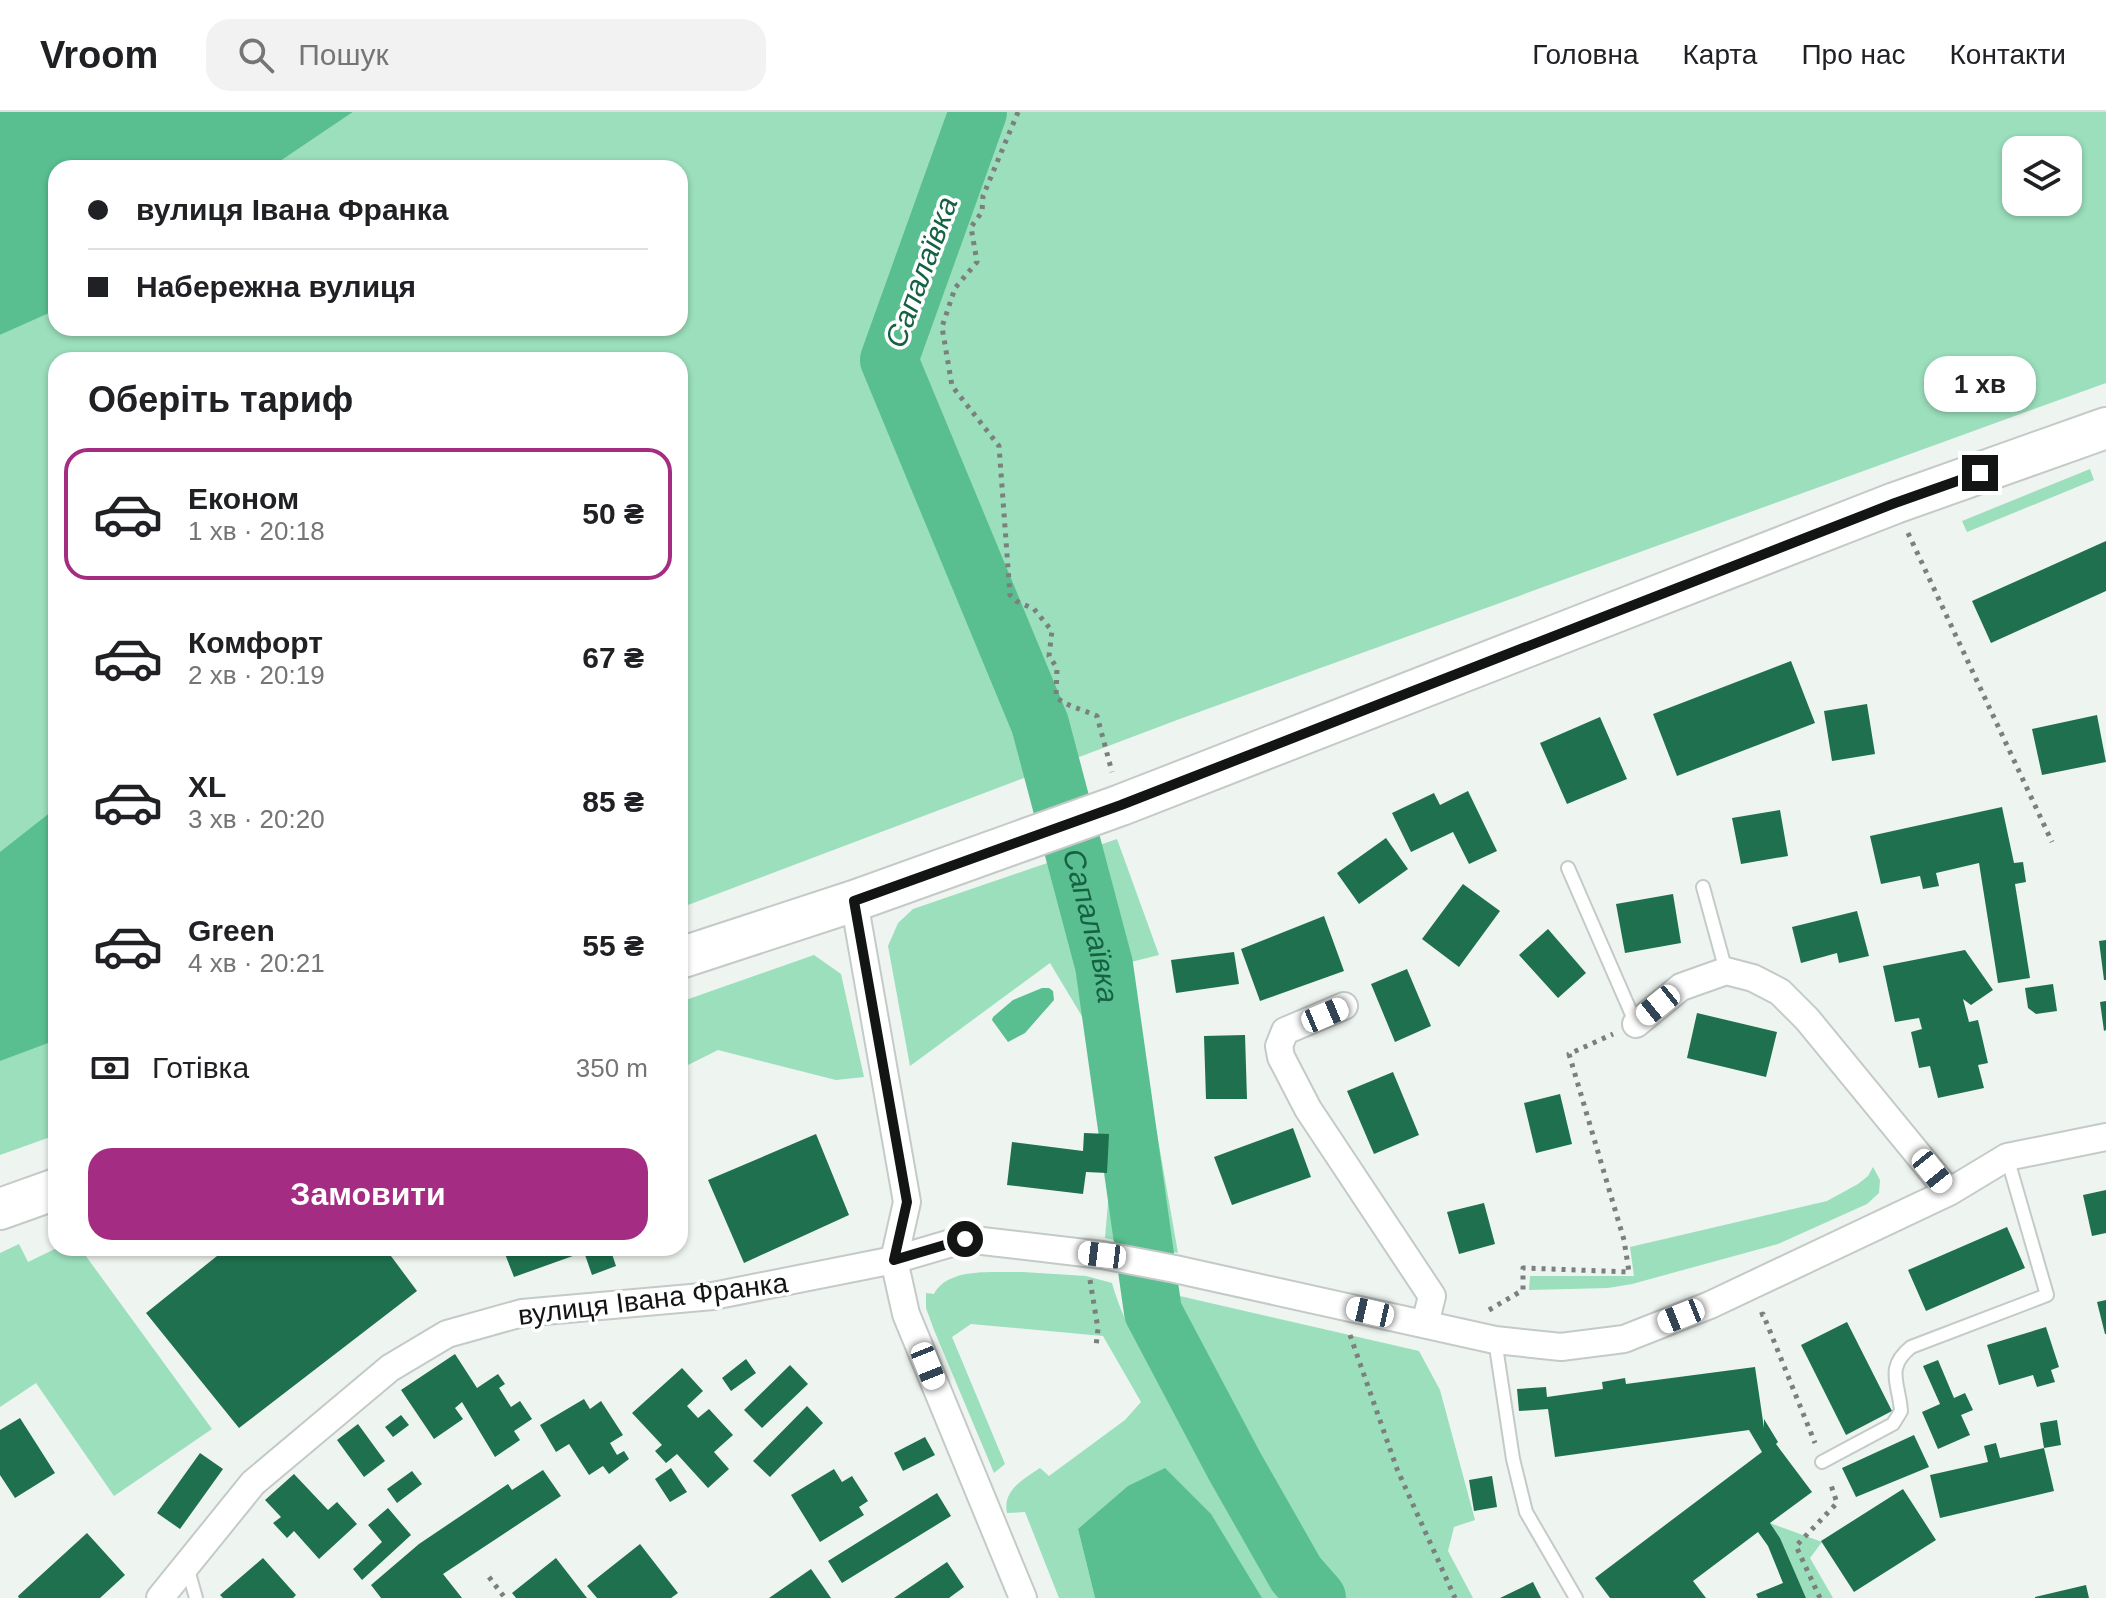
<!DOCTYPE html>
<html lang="uk">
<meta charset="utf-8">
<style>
body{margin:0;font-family:Arial,sans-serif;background:#f2f2f2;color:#202124;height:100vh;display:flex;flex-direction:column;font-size:30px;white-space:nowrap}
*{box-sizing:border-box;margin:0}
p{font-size:26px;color:#757577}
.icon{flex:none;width:44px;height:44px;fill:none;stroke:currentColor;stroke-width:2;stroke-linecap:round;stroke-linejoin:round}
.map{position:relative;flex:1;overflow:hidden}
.panel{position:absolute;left:48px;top:240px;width:640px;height:904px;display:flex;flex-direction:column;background:#fff;border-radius:24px;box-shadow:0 2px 6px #0004}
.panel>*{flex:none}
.guide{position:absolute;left:48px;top:48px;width:640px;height:176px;border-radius:24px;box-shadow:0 2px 6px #0004;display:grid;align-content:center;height:176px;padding:0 40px;background:#fff}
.controls{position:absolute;left:2002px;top:24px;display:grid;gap:16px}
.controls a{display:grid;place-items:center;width:80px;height:80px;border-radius:16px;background:#fff;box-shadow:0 2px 6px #0004;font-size:40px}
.end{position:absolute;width:36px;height:36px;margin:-18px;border:10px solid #131514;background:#fff;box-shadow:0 0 0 4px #fff}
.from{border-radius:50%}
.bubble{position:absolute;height:56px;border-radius:24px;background:#fff;box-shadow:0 2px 6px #0004;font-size:26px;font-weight:800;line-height:56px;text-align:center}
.car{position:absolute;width:24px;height:48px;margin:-24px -12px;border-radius:10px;box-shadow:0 0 6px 2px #0007;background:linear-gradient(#fff 24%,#345 0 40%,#fff 0 76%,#345 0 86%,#fff 0)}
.guide b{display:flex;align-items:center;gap:28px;height:76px;font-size:30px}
.guide b+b{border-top:2px solid #e0e0e0}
.guide i{width:20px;height:20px;background:#202124}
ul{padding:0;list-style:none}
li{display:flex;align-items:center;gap:24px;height:132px;margin:0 16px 12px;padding:0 24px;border:4px solid transparent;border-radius:24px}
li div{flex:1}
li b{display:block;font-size:30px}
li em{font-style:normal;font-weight:800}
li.selected{border-color:#a42c83}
li>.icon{width:72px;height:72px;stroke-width:1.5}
h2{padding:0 40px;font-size:36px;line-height:96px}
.pay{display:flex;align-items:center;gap:20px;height:88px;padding:0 40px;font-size:30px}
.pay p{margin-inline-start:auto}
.action{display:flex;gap:16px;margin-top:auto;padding:16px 40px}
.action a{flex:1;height:92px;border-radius:24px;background:#a42c83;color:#fff;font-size:32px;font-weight:800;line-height:92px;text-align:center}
header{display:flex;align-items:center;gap:48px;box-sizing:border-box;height:112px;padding:0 40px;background:#fff;border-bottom:2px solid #e0e0e0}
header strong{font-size:38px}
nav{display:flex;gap:44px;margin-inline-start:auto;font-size:28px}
.search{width:560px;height:72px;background:#f2f2f2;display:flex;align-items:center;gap:20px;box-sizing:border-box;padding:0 28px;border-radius:24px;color:#757577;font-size:30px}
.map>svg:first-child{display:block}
</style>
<header>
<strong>Vroom</strong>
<div class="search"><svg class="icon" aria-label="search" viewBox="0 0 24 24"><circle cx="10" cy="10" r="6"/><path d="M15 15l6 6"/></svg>Пошук</div>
<nav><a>Головна</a><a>Карта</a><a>Про нас</a><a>Контакти</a></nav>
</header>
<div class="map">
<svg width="2106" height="1486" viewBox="0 0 2106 1486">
<rect width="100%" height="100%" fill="#eef4f0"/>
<!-- green -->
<path fill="#9bdfbc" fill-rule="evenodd" d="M 353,0 L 2106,0 L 2106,271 L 1177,608 L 680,796 L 680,248 L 56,248 L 56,1023 L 0,1043 L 0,223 L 56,198 L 56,216 L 680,216 L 680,56 L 270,56 ZM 2016,38 L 2068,38 L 2068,90 L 2016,90 Z
M 2090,357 L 2094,368 L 1967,420 L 1962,409 Z
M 1117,727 L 1159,843 L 1127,851 L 1178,1141 L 1105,1126 L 1115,1008 L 1089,916 L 1050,851 L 910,954 L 888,834 L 898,811 L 913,797 Z
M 814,843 L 841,862 L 864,965 L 836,968 L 718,938 L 680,957 L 680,890 Z
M 1873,1055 L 1880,1068 L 1879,1081 L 1867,1092 L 1778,1132 L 1632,1172 L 1608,1176 L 1529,1178 L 1530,1164 L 1634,1164 L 1630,1135 L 1827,1089 L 1858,1072 L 1868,1064 Z
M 19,1132 L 28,1150 L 57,1136 L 80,1136 L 212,1317 L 114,1384 L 36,1271 L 0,1295 L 0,1141 Z
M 1023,1160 L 1086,1164 L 1112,1171 C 1125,1218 1152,1257 1181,1296 L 1217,1275 L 1178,1209 L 1171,1182 L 1419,1239 L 1440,1278 L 1475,1408 L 1454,1415 L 1448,1439 L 1473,1486 L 1262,1486 L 1078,1417 L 1095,1486 L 1059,1486 L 1025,1400 L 1007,1401 C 1002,1378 1024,1367 1040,1356 L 1049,1364 L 1125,1308 L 1141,1290 L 1103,1224 L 971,1212 L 952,1225 L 1005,1352 L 994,1361 L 934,1218 L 926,1196 L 926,1181 L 934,1182 C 948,1154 996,1161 1023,1160 Z
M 1770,1411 L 1822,1430 L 1810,1446 L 1833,1486 L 1806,1486 L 1780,1426 Z"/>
<!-- water -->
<path fill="#59bf90" d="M 0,0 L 353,0 L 270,56 L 56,56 L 56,198 L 0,223 Z
M 56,696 L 56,928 L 0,949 L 0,740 Z
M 1042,876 L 1049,876 L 1053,879 L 1054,888 L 1025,921 L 1008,930 L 992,908 L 993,905 L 1013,888 Z
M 1165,1356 L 1211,1402 L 1262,1486 L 1095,1486 L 1078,1417 L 1128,1374 Z"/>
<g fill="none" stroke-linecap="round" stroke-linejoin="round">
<!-- river -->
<path stroke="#59bf90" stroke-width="58" id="s1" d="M 978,0 L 889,248 L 1040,612 L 1104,853 L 1153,1200 L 1234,1353 L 1296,1462 L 1317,1486"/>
</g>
<!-- building -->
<path fill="#1e704e" d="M 2106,429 L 2106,479 L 1991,531 L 1972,489 Z
M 1791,549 L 1815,611 L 1677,664 L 1653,602 Z
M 1867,592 L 1875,642 L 1832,649 L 1824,599 Z
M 2097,603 L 2106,650 L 2042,663 L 2032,617 Z
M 1600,605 L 1627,667 L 1567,692 L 1540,631 Z
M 1468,679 L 1497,739 L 1469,752 L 1453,720 L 1411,740 L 1392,701 L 1434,681 L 1440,693 Z
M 2002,695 L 2014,751 L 2023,750 L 2026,770 L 2015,772 L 2030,866 L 1998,871 L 1979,751 L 1936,761 L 1939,774 L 1923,777 L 1920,764 L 1881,772 L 1870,724 Z
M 1780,698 L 1788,744 L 1741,752 L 1732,706 Z
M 1386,726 L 1408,757 L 1359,792 L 1337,761 Z
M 1463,772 L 1500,799 L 1459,855 L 1422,827 Z
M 1673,782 L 1681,831 L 1625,841 L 1616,792 Z
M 1857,799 L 1869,844 L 1839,851 L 1837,841 L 1801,851 L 1792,815 Z
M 1324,804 L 1344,859 L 1260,889 L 1241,837 Z
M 1548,817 L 1586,861 L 1558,886 L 1519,843 Z
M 2106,828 L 2106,868 L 2104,868 L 2099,829 Z
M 1965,838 L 1993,878 L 1971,893 L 1963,887 L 1969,910 L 1978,908 L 1988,951 L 1978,953 L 1984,976 L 1938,986 L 1930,954 L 1919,956 L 1911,920 L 1922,917 L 1919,906 L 1895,910 L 1883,854 Z
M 1234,840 L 1239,872 L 1176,881 L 1171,848 Z
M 1407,857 L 1431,914 L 1395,930 L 1371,872 Z
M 2053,872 L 2057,899 L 2036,902 L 2028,896 L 2025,876 Z
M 2106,889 L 2106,918 L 2104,919 L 2100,890 Z
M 1697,901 L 1777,920 L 1766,965 L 1687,946 Z
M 1245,923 L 1247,987 L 1206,987 L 1204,924 Z
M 1393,960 L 1419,1023 L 1374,1042 L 1347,979 Z
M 1560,982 L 1572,1032 L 1536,1041 L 1524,991 Z
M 1293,1016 L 1311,1065 L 1232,1093 L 1214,1045 Z
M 1084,1021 L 1109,1022 L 1107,1061 L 1086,1060 L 1083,1082 L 1007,1073 L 1012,1030 L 1083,1039 Z
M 816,1022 L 849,1103 L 744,1151 L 708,1068 Z
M 2106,1078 L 2106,1121 L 2092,1124 L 2083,1083 Z
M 1484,1091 L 1495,1132 L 1459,1142 L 1447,1100 Z
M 2007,1115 L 2025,1156 L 1926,1199 L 1908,1158 Z
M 243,1136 L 385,1136 L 417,1179 L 239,1316 L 146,1201 L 217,1144 Z
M 521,1136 L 610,1136 L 616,1154 L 592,1163 L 584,1140 L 514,1165 L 505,1142 Z
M 2106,1188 L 2106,1222 L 2105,1222 L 2097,1190 Z
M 1847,1210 L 1892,1299 L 1846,1323 L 1801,1233 Z
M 2046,1215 L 2059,1255 L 2051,1258 L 2055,1270 L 2037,1275 L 2033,1263 L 1999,1273 L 1987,1233 Z
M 455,1242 L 477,1276 L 498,1262 L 505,1272 L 499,1276 L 511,1295 L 520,1289 L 532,1307 L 514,1319 L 520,1328 L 495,1345 L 462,1290 L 455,1296 L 463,1307 L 434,1327 L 401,1278 Z
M 746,1247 L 756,1261 L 731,1279 L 722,1266 Z
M 1938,1248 L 1954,1286 L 1965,1281 L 1973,1298 L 1961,1303 L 1970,1323 L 1938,1337 L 1922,1300 L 1940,1292 L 1923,1254 Z
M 790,1253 L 808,1272 L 762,1316 L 744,1298 Z
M 1755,1255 L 1764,1316 L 1764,1307 L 1778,1330 L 1776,1332 L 1812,1380 L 1770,1411 L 1780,1426 L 1806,1486 L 1758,1486 L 1756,1482 L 1783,1471 L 1768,1434 L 1758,1420 L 1693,1469 L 1706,1486 L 1610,1486 L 1595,1466 L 1762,1340 L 1749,1318 L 1555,1345 L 1548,1297 L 1519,1299 L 1517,1277 L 1546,1275 L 1547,1285 L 1603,1277 L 1602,1270 L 1625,1266 L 1626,1272 Z
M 682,1256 L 703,1279 L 687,1294 L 698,1306 L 709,1297 L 733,1323 L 714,1340 L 729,1357 L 708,1376 L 677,1342 L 666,1351 L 655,1339 L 662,1333 L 632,1301 Z
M 584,1287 L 590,1297 L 601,1289 L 623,1323 L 610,1331 L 617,1343 L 624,1339 L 629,1347 L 609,1362 L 603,1354 L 589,1363 L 569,1332 L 556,1340 L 540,1313 Z
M 807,1294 L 823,1311 L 770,1365 L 753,1349 Z
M 401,1303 L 409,1313 L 393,1325 L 385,1315 Z
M 20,1306 L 55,1361 L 15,1386 L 0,1363 L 0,1318 Z
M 2057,1308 L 2061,1333 L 2044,1336 L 2040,1311 Z
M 358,1312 L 385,1349 L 364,1365 L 337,1328 Z
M 1914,1323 L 1929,1355 L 1856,1385 L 1842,1356 Z
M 925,1325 L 935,1343 L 903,1359 L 894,1341 Z
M 1996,1331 L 2000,1346 L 2044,1336 L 2054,1379 L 1940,1406 L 1930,1363 L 1988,1350 L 1984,1334 Z
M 200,1341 L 223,1357 L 180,1417 L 157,1401 Z
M 671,1356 L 687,1380 L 670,1390 L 655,1367 Z
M 834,1357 L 842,1370 L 852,1364 L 868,1389 L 859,1395 L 864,1403 L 820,1430 L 791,1383 Z
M 543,1358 L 561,1384 L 443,1462 L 462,1486 L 381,1486 L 371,1473 L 419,1432 L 508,1372 L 512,1378 Z
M 412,1359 L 422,1372 L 397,1391 L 387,1377 Z
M 294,1362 L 328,1398 L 337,1390 L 357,1412 L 319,1447 L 294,1419 L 287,1426 L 273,1411 L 281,1405 L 265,1388 Z
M 1492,1364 L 1497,1395 L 1474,1399 L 1469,1368 Z
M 1903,1377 L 1936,1428 L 1854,1480 L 1821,1429 Z
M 937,1381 L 951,1404 L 842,1471 L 828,1449 Z
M 388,1396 L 411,1423 L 362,1468 L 353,1457 L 382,1430 L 368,1413 Z
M 87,1421 L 125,1463 L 100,1486 L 19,1486 L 18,1484 Z
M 640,1432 L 678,1481 L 671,1486 L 597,1486 L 587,1474 Z
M 263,1446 L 296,1483 L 293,1486 L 223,1486 L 220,1483 Z
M 556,1446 L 587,1486 L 516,1486 L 512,1481 Z
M 947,1450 L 964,1475 L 949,1486 L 894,1486 Z
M 811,1457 L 831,1486 L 769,1486 Z
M 1533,1470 L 1541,1486 L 1500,1486 Z
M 2086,1473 L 2089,1486 L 2035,1486 L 2035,1485 Z"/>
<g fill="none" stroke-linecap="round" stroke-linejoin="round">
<defs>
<path id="lane" d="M 1568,756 L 1636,912
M 1703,775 L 1726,859
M 1495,1228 L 1513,1347 L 1526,1400 L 1576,1486
M 1822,1350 L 1893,1312 L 1901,1299 C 1899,1271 1885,1256 1911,1235 L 2047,1183 L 2007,1045
M 187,1454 L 196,1486"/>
<path id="street" d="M 854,789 L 907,1090 L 894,1148 L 906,1202 L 1023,1486
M 1344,894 L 1285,919 L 1279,934 L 1281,945 L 1308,997 L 1432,1184 L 1425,1212
M 1636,912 L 1681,875 L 1726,859 L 1753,866 L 1780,880 L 1807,907 L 1949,1080
M 160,1486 L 253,1371 L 390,1256 L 447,1222 L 522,1201 L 713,1184 L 894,1148 L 965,1127 L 1102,1143 L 1175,1157 L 1495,1228 L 1561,1235 L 1624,1227 L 1710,1193 L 1949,1080 L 2007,1045 L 2106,1025"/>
<path id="primary" d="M 680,846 L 854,789 L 1121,693 L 1895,391 L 2106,316
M 0,1097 L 56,1077"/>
</defs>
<!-- lane casing -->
<use href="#lane" stroke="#c4cac7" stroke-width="16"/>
<!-- street casing -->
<use href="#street" stroke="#c4cac7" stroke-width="30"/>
<!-- primary casing -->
<use href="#primary" stroke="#c4cac7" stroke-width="44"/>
<!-- path -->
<path stroke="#7b7f7d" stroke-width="5" stroke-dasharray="4 6" stroke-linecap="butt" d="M 1018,0 L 983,84 L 982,100 L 971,115 L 977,150 L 955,176 L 942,215 L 952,274 L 999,334 L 1010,483 L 1016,489 L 1034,497 L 1052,519 L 1049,544 L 1057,556 L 1056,585 C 1068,595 1082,597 1097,604 L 1112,660
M 1908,421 L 2052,730
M 1090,1168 L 1098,1217 L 1096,1234
M 1489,1198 L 1523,1178 L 1523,1156 L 1629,1160 L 1624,1128 L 1569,942 L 1613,922
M 1760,1203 L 1763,1202 L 1815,1331
M 1350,1223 L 1397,1357 L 1455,1486
M 489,1465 L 505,1486
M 1820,1486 L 1796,1434 L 1837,1391 L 1830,1370"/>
<!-- lane -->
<use href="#lane" stroke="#fff" stroke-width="12"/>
<!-- street -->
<use href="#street" stroke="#fff" stroke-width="26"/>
<!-- primary -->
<use href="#primary" stroke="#fff" stroke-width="40"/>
</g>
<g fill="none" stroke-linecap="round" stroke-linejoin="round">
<!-- route -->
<path stroke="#131514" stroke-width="10" d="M 965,1127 L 894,1148 L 907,1090 L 854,789 L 1121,693 L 1895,391 L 1980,361"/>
</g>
<g text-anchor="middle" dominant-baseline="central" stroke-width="7" stroke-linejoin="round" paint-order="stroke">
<!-- street labels -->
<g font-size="28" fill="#131514" stroke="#fff">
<text transform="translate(653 1187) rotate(-7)">вулиця Івана Франка</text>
</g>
<!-- water labels -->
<g font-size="30" font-style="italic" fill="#156243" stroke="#fff">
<text transform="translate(921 160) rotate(-70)">Сапалаївка</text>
<text stroke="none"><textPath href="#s1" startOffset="866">Сапалаївка</textPath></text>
</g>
</g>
</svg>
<div class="controls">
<a><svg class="icon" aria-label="layers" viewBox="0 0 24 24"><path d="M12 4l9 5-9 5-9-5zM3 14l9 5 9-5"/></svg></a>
</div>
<i class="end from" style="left:965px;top:1127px"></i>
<i class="end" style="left:1980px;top:361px"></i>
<div class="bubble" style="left:1924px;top:244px;width:112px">1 хв</div>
<i class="car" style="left:1658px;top:893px;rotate:231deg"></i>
<i class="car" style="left:1325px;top:903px;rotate:67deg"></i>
<i class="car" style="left:1932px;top:1059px;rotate:141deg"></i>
<i class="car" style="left:1102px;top:1143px;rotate:277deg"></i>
<i class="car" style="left:1370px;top:1200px;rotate:283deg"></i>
<i class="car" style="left:1681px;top:1204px;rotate:248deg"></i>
<i class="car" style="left:928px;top:1254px;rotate:158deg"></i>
<div class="guide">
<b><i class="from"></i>вулиця Івана Франка</b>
<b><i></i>Набережна вулиця</b>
</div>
<section class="panel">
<h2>Оберіть тариф</h2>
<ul>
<li class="selected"><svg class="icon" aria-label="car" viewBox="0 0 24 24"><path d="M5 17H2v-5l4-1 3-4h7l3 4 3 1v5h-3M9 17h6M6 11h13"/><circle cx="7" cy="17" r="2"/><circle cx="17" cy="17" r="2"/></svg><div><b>Економ</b><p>1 хв · 20:18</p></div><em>50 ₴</em></li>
<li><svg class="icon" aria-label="car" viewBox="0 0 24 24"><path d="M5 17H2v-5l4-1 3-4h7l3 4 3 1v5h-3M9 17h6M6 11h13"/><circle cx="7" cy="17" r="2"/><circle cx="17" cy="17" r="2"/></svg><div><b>Комфорт</b><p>2 хв · 20:19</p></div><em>67 ₴</em></li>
<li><svg class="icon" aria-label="car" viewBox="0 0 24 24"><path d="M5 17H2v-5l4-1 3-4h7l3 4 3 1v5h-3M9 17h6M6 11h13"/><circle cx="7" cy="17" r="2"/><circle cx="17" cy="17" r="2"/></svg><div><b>XL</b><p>3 хв · 20:20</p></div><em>85 ₴</em></li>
<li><svg class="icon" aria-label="car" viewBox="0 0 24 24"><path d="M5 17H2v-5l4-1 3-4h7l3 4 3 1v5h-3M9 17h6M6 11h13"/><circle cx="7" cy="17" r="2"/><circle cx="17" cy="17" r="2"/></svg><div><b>Green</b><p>4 хв · 20:21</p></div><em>55 ₴</em></li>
</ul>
<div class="pay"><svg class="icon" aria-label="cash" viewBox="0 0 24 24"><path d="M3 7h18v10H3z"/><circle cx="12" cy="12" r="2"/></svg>Готівка<p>350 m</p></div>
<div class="action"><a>Замовити</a></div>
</section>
</div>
